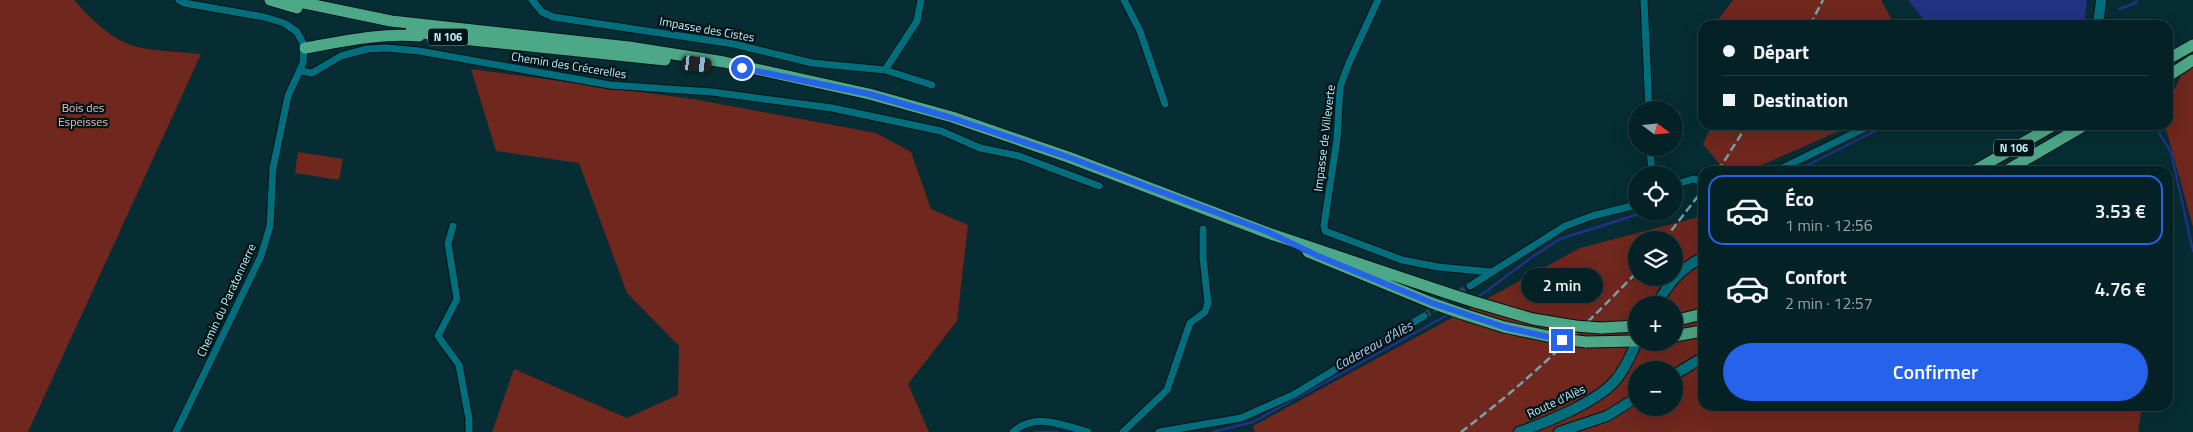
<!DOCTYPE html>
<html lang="fr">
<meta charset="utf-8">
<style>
body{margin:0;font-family:"Titillium Web",sans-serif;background:#122f32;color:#f1f3f6;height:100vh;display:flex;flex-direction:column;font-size:19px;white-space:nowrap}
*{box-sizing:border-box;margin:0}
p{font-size:16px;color:#97a4a7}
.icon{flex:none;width:28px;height:28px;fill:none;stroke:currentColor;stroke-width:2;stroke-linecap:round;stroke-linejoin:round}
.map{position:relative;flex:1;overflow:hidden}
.side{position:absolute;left:1698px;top:166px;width:475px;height:245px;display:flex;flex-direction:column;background:#042226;border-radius:15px;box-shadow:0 5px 20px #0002,0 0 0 1px #253f43}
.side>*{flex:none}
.hud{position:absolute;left:1698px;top:20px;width:475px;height:110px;border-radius:15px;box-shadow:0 5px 20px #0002,0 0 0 1px #253f43;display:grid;align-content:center;height:110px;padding:0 25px;background:#042226}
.needle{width:32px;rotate:106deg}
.controls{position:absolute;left:1628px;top:101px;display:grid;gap:10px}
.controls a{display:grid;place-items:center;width:55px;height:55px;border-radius:50%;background:#042226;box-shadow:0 5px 20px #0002,0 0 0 1px #253f43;font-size:25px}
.end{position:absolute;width:22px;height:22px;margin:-11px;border:6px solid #2563eb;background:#fff;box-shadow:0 0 0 2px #fff}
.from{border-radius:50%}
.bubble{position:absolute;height:35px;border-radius:18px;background:#042226;box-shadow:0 5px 20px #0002,0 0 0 1px #253f43;font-size:16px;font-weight:600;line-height:35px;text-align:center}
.car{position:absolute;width:15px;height:30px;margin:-15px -8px;border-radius:6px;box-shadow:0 0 4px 1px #0007;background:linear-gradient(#222 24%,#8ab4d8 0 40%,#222 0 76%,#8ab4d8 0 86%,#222 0)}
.hud b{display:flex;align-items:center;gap:18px;height:48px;font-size:19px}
.hud b+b{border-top:1px solid #253f43}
.hud i{width:12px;height:12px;background:#f1f3f6}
ul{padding:9px 0 0;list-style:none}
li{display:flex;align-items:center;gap:15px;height:70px;margin:0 10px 8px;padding:0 15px;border:2px solid transparent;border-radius:15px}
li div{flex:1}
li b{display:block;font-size:19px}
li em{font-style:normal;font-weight:600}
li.current{border-color:#2563eb}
li>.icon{width:45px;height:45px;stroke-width:1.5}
.button{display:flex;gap:10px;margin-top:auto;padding:10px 25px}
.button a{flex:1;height:58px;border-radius:30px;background:#2563eb;color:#fff;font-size:20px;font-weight:600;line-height:58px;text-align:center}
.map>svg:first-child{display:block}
</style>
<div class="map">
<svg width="2193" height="432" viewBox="0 0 2193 432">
<rect width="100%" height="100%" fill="#062d33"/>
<!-- green -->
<path fill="#6f271e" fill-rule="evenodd" d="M 0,0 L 74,0 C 88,16 108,36 128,44 C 144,51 183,52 201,54 L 28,432 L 0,432 Z
M 1733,0 L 1881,0 L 1895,25 L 1714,25 Z
M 2193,54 L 2193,227 L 2165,125 L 2168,125 L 2168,104 L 2190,55 Z
M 471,69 L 693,99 L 876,133 L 911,152 L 931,209 L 968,225 L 957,321 L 908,384 L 929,432 L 492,432 L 514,369 L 627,418 L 678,395 L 679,346 L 627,293 L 579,163 L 496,151 Z
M 1712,125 L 1853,125 L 1748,171 L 1725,171 L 1703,144 Z
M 298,152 L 343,159 L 339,180 L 295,173 Z
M 1702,216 L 1702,406 L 2142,406 L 2138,432 L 1255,432 L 1253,426 L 1580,248 ZM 1636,240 L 1674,240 L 1674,278 L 1636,278 ZM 1636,305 L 1674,305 L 1674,342 L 1636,342 ZM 1636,370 L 1674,370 L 1674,408 L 1636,408 Z"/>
<!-- water -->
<path fill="#213184" d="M 1908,0 L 2087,0 L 2084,25 L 1928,25 Z"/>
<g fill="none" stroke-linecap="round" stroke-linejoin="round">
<!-- stream -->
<path stroke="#213184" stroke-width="2.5" d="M 2119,9 L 2136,3 L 2136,0
M 2159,133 L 2171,152 L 2193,251
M 1796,171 L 1881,128
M 1477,298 L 1532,257 L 1560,239 L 1645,212
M 1034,432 L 1058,432
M 1213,432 L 1253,422 L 1451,313"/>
<!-- minor-tunnel -->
<path stroke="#214a51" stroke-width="7" stroke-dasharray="7 3.5" stroke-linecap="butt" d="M 1424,316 L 1470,286"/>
<defs>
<path id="minor" d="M 532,0 L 542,12 L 553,17 L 734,44 L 812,63 L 885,70 L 917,21 L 921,0
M 1124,0 L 1140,31 L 1165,104
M 1378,0 L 1349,63 L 1340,87 L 1337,139 L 1324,225 L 1325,231 L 1402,260 L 1438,267 L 1492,272
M 1644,0 L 1649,110
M 885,70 L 932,85
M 300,71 L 312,73 L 341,56 L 367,49 L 386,48 L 419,51 L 610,85 L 712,92 L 832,108 L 941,131 L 980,148 L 1019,156 L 1099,186
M 1650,148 L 1652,175
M 1776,171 L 1871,125
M 1674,185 L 1693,179 L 1702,181
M 453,226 L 448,244 L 457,299 L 438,336 L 459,365 L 469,419 L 469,432
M 1470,286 L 1565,226 L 1592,216 L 1636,205
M 176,432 L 261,256 L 270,226 L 273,168 L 288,96 L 303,63 L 304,45 L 297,32 L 284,23 L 264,17 L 184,3 L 179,0
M 1013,432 C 1036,412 1062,425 1088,432
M 1123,432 L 1167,390 L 1190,323 L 1205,312 L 1208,303 L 1203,258 L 1203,229
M 1159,432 L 1241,418 L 1293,395 L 1424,316"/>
<path id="secondary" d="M 2098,25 L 2101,0
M 1656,305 C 1668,285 1680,268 1702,258
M 1674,375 L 1702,358
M 1519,432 C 1545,423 1594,403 1613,383 C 1624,372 1630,356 1637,342
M 1559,432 L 1607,416 L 1636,398"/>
<path id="primary" d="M 270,0 L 297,8
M 290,0 L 391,21 L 629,47 L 724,62 L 869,94 L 952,117 L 1068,157 L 1268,233 L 1447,293
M 411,31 L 461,39 L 665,60
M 305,48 C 345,41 378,33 419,36
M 2168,59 L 2193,45
M 2168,76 L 2193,60
M 1974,171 L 2054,125
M 2006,171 L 2085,125
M 1308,252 L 1432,303
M 1475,302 L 1533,319 L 1575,326
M 1460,313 L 1504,327 L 1562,339
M 1674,321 L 1702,314
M 1601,328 L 1636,326
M 1674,336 L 1702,331
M 1586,342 L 1636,341"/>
</defs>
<!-- minor casing -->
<use href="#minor" stroke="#051315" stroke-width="9"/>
<!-- secondary casing -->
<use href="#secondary" stroke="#051315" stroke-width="12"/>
<!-- primary casing -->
<use href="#primary" stroke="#051315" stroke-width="13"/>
<!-- minor -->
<use href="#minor" stroke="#006e7c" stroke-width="7"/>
<!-- secondary -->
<use href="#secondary" stroke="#006e7c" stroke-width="10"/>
<!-- primary -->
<use href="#primary" stroke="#4ca887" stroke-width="11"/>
<!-- rail -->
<path stroke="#74a3aa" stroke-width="2.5" stroke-dasharray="8 4" stroke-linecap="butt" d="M 1810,25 L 1823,0
M 1718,171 L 1747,125
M 1664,240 L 1702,191
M 1461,432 C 1525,384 1581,330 1636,273"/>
<defs>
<path id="primary-bridge" d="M 1447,293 L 1475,302
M 1432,303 L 1460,313
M 1575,326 L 1601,328
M 1562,339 L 1586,342"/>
</defs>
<!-- primary-bridge casing -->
<use href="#primary-bridge" stroke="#051315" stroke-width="13" stroke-linecap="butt"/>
<!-- primary-bridge -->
<use href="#primary-bridge" stroke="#4ca887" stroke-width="11"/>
</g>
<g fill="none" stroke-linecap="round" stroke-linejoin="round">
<!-- route -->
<path stroke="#2563eb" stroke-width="6" d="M 742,68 L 869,94 L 952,118 L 1068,157 L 1268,232 L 1318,256 L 1432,303 L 1504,327 L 1562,340"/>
</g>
<g text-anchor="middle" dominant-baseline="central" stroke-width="4.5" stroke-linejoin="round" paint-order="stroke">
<!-- shield labels -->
<g fill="#001418" stroke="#84aeb5" stroke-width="1">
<rect x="428" y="28.5" width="40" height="17" rx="4"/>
<rect x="1994" y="139.5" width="40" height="17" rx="4"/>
</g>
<g font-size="11" font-weight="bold" fill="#bcf0f8">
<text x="448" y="37">N 106</text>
<text x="2014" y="148">N 106</text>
</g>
<!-- street labels -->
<g font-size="12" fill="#bcf0f8" stroke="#001418">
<text transform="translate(707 29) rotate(10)">Impasse des Cistes</text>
<text transform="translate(569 65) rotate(9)">Chemin des Crécerelles</text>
<text transform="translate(1324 138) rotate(-83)">Impasse de Villeverte</text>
<text transform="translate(226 300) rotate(-65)">Chemin du Paratonnerre</text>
<text transform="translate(1556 401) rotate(-25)">Route d'Alès</text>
</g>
<!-- park labels -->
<g font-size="12" fill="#f5bcb2" stroke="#001418">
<text x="83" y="107">Bois des<tspan x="83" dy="14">Espeisses</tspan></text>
</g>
<!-- water labels -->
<g font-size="14" font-style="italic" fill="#b1c2f0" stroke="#001418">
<text transform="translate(1373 345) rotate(-29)">Cadereau d'Alès</text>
</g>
</g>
</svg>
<div class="controls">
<a><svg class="needle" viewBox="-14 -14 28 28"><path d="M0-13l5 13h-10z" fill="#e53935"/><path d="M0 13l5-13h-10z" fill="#97a4a7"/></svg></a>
<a><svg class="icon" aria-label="locate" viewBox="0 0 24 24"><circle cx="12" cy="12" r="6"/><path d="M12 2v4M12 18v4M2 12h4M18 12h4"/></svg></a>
<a><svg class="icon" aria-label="layers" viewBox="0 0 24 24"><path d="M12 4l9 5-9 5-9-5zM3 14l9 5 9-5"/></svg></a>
<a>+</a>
<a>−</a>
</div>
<i class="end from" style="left:742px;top:68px"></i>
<i class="end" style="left:1562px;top:340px"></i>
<div class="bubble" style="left:1521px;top:268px;width:82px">2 min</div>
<i class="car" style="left:697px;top:64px;rotate:97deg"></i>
<div class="hud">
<b><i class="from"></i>Départ</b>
<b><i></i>Destination</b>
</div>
<section class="side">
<ul>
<li class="current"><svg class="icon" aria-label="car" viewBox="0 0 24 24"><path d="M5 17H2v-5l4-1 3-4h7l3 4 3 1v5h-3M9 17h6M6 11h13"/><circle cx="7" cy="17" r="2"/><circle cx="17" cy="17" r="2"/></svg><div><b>Éco</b><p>1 min · 12:56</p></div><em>3.53 €</em></li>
<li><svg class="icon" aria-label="car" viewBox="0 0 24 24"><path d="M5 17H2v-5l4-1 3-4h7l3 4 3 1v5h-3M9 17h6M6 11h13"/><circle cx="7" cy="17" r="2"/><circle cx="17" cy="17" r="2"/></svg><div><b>Confort</b><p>2 min · 12:57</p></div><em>4.76 €</em></li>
</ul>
<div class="button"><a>Confirmer</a></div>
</section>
</div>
